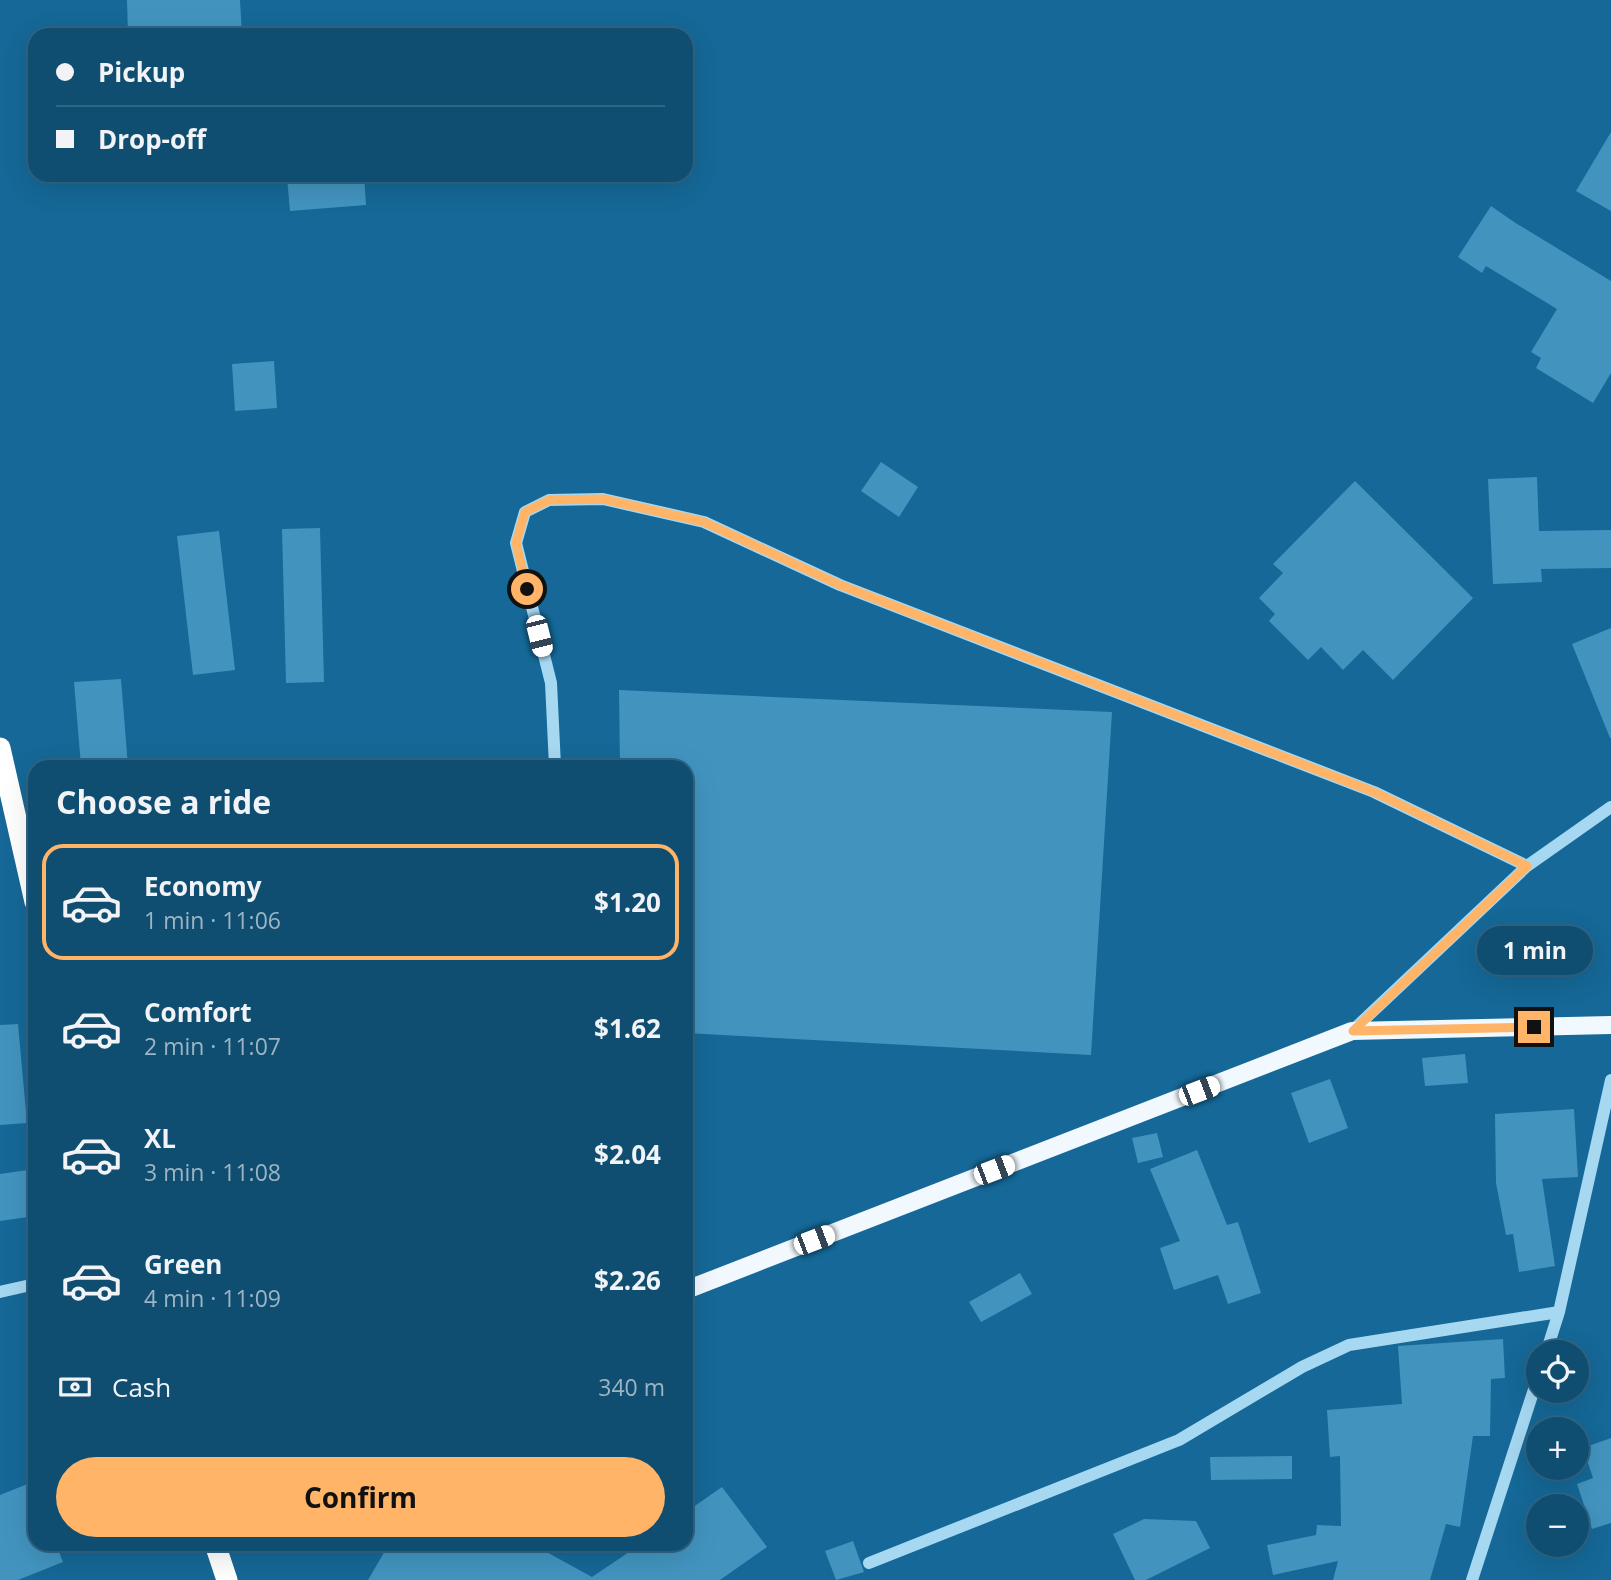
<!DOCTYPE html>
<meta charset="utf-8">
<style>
body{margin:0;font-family:"Open Sans",sans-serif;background:#195576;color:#f1f3f6;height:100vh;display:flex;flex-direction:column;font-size:26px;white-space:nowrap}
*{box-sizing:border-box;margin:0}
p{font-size:23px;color:#9cb4c3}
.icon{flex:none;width:38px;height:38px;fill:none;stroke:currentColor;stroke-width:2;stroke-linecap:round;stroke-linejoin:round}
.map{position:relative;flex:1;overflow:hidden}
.side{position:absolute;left:28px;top:760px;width:665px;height:791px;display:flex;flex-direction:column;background:#104e71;border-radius:21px;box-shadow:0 7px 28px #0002,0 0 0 2px #306584}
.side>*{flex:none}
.banner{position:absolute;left:28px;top:28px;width:665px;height:154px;border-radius:21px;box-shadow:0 7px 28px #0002,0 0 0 2px #306584;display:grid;align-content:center;height:154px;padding:0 28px;background:#104e71}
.controls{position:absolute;left:1526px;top:1340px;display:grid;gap:14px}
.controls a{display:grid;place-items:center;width:63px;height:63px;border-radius:50%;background:#104e71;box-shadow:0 7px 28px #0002,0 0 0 2px #306584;font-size:35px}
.end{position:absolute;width:32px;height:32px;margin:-16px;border:9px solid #ffb467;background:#111;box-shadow:0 0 0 4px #111}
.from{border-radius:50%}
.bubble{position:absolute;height:49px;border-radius:24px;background:#104e71;box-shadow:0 7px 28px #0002,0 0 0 2px #306584;font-size:23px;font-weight:700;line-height:49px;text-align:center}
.car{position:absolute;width:21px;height:42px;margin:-21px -10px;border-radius:9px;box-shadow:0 0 5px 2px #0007;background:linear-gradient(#fff 24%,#345 0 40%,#fff 0 76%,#345 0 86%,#fff 0)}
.banner b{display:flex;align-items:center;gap:24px;height:66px;font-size:26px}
.banner b+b{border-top:2px solid #306584}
.banner i{width:18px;height:18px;background:#f1f3f6}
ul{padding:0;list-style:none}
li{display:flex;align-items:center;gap:21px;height:116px;margin:0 14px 10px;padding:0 14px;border:4px solid transparent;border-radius:21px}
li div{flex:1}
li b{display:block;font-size:26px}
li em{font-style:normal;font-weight:700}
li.selected{border-color:#ffb467}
li>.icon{width:63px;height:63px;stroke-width:1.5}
h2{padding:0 28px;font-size:32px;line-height:84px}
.pay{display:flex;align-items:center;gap:18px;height:77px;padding:0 28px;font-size:26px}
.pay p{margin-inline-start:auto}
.action{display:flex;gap:14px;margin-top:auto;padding:14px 28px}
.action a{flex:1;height:80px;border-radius:42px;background:#ffb467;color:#111;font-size:28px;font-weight:700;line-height:80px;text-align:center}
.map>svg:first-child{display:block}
</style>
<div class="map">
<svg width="1611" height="1580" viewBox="0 0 1611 1580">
<rect width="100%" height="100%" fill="#156897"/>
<!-- building -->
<path fill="#4294bf" d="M 127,0 L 240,0 L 242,35 L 128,35 Z
M 1611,132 L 1611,211 L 1576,191 Z
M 313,175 L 364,175 L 366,205 L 290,211 L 287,177 Z
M 1491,206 L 1514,222 L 1611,281 L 1611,373 L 1593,403 L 1536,368 L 1541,358 L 1531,352 L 1557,309 L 1486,266 L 1482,273 L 1458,257 Z
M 274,361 L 277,408 L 235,411 L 232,364 Z
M 881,462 L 918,487 L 899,517 L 861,491 Z
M 1537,477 L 1539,531 L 1611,530 L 1611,568 L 1541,569 L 1542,582 L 1493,584 L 1488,479 Z
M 1355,481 L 1473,598 L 1393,680 L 1363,650 L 1343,670 L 1321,647 L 1308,660 L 1269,621 L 1275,614 L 1259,598 L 1283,573 L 1273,564 Z
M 320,528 L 324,682 L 286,683 L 282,529 Z
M 219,531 L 235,670 L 193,675 L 177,536 Z
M 1611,628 L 1611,738 L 1610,738 L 1572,644 Z
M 121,679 L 128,766 L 81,766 L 74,682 Z
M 619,690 L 1112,712 L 1091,1055 L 686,1033 L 686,766 L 620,766 Z
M 18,1024 L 27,1123 L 0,1125 L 0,1025 Z
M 1465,1054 L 1468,1083 L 1425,1086 L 1422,1058 Z
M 1330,1079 L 1348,1128 L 1309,1143 L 1291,1093 Z
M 1574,1109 L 1578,1177 L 1542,1179 L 1555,1266 L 1519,1272 L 1513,1234 L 1506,1235 L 1496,1183 L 1495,1114 Z
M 1157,1133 L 1163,1157 L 1138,1163 L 1132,1138 Z
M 1197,1150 L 1227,1225 L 1238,1222 L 1261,1293 L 1228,1304 L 1218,1275 L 1174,1290 L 1160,1248 L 1180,1241 L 1150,1169 Z
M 35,1169 L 35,1216 L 0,1221 L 0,1174 Z
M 1020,1273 L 1032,1294 L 981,1322 L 969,1302 Z
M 1503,1339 L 1505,1378 L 1491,1379 L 1490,1436 L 1473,1436 L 1460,1527 L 1446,1524 L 1430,1580 L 1333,1580 L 1338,1561 L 1273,1575 L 1267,1545 L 1316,1535 L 1317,1525 L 1341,1526 L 1340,1456 L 1330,1457 L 1327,1410 L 1402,1404 L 1398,1346 Z
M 1611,1438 L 1611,1523 L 1592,1529 L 1577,1484 L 1593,1478 L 1583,1448 Z
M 1292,1456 L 1292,1479 L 1211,1480 L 1210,1457 Z
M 35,1481 L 35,1544 L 56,1544 L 63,1562 L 18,1580 L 0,1580 L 0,1495 Z
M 722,1487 L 767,1547 L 720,1580 L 368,1580 L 389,1544 L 532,1544 L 592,1577 L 641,1544 L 686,1544 L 686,1512 Z
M 1144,1519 L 1196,1521 L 1210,1548 L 1146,1580 L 1135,1580 L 1113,1534 Z
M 853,1541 L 864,1572 L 836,1580 L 825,1551 Z"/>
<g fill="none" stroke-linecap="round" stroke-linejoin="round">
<!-- minor -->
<path stroke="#a6d8f2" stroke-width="12" d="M 555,766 L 551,683 L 516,543 L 525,512 L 549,500 L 603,499 L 704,522 L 840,585 L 1374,792 L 1527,866
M 1352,1031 L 1527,866 L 1611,807
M 0,1292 L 35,1284
M 1546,1353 L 1559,1312 L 1611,1080
M 869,1563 L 1179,1440 L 1302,1367 L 1349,1345 L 1559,1312
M 1472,1580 L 1538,1377"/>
<!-- major -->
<path stroke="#f1f9ff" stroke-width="18" d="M 686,1290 L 1352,1031 L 1611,1025"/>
<!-- highway -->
<path stroke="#fff" stroke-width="21" d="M 0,748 L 35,902
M 215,1544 L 227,1580"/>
</g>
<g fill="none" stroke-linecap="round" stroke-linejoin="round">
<!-- route -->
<path stroke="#ffb467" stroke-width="9" d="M 527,589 L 516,543 L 525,512 L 549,500 L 603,499 L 704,522 L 840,585 L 1374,792 L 1527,866 L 1353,1031 L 1534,1027"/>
</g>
</svg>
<div class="controls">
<a><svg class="icon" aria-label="locate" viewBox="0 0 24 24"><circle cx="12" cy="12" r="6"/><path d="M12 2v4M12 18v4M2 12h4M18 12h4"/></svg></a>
<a>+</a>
<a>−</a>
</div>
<i class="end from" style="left:527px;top:589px"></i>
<i class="end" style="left:1534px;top:1027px"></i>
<div class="bubble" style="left:1477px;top:926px;width:116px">1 min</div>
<i class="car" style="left:539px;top:636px;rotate:166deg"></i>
<i class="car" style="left:1199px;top:1091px;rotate:69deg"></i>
<i class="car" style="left:994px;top:1170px;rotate:69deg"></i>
<i class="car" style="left:814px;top:1240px;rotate:69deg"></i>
<div class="banner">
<b><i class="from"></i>Pickup</b>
<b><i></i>Drop-off</b>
</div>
<section class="side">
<h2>Choose a ride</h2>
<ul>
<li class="selected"><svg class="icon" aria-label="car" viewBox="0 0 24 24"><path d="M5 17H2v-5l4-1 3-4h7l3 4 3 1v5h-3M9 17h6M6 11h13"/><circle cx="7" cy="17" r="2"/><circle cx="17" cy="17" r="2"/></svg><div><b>Economy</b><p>1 min · 11:06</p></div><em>$1.20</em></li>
<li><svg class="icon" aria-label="car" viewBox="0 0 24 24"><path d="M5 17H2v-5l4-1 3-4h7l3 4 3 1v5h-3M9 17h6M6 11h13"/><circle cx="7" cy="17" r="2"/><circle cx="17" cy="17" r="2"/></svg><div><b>Comfort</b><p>2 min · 11:07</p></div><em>$1.62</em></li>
<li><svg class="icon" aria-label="car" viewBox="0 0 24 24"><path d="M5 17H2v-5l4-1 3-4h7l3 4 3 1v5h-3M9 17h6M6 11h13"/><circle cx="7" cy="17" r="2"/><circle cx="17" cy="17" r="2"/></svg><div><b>XL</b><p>3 min · 11:08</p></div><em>$2.04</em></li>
<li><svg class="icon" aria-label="car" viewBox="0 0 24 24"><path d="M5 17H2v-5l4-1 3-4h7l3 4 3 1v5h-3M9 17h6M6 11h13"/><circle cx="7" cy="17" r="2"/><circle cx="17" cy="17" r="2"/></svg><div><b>Green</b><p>4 min · 11:09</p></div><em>$2.26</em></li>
</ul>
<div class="pay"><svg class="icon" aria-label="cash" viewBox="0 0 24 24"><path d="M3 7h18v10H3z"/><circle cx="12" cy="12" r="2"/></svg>Cash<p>340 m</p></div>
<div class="action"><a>Confirm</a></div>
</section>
</div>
